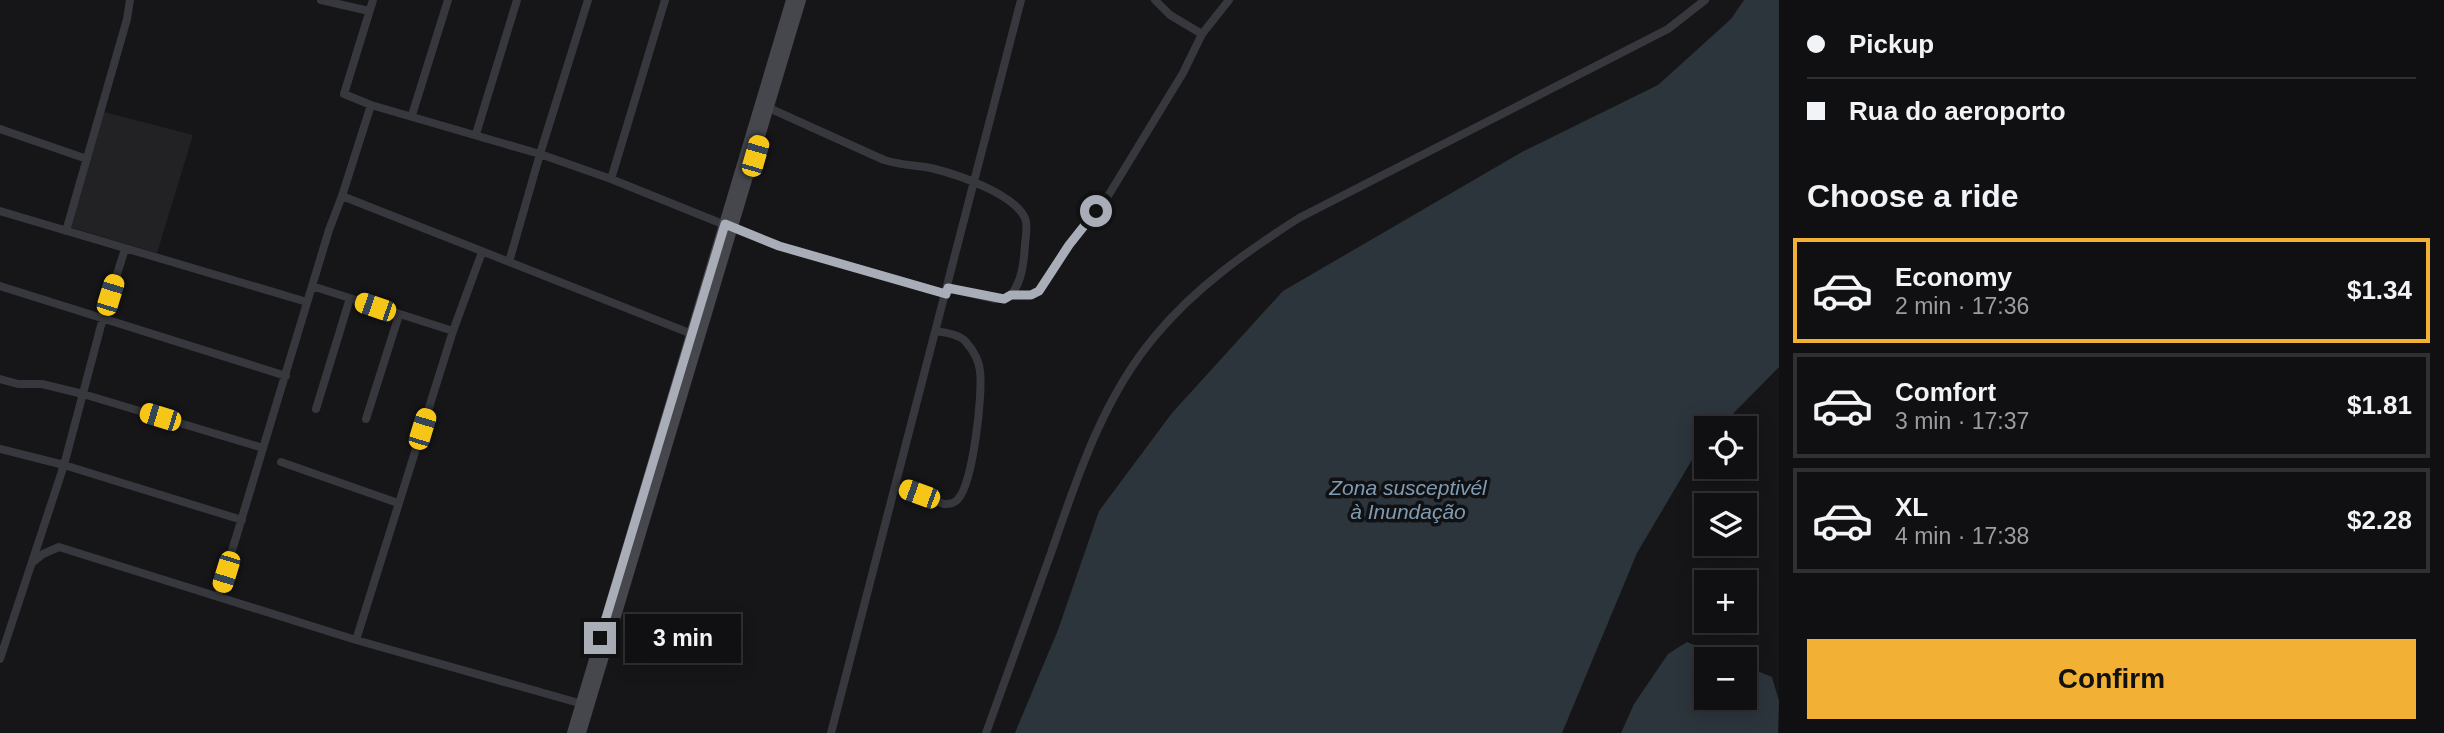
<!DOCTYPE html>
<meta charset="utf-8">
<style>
body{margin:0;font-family:Helvetica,sans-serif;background:#1e1e20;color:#f1f3f6;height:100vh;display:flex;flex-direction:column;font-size:26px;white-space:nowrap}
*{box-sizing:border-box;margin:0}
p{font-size:23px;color:#9c9d9f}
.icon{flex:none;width:38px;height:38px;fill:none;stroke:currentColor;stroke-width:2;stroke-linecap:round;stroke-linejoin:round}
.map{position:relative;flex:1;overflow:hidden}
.side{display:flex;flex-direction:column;background:#101012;width:665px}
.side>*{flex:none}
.guide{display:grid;align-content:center;height:154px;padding:0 28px;background:#101012}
.tools{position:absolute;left:1694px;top:416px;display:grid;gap:14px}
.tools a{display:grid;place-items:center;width:63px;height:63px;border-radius:0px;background:#101012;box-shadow:0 4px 18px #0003,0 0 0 2px #303032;font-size:35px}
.end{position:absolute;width:32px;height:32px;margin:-16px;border:9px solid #a8adb8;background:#111;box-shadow:0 0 0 4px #111}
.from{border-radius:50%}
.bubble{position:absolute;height:49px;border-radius:0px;background:#101012;box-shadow:0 4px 18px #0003,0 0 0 2px #303032;font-size:23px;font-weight:800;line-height:49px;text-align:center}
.car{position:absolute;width:21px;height:42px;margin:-21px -10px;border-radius:9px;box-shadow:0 0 5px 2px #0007;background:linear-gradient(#f5c518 24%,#345 0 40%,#f5c518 0 76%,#345 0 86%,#f5c518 0)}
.guide b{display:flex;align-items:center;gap:24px;height:66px;font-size:26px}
.guide b+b{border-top:2px solid #303032}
.guide i{width:18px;height:18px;background:#f1f3f6}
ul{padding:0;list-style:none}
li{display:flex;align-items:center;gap:21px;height:105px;margin:0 14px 10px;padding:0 14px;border:4px solid #303032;border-radius:0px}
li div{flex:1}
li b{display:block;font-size:26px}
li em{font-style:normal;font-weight:800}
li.active{border-color:#f2b134}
li>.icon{width:63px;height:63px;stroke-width:1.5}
h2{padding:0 28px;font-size:32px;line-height:84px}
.action{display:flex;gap:14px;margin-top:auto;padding:14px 28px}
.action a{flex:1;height:80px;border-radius:0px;background:#f2b134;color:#111;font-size:28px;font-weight:800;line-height:80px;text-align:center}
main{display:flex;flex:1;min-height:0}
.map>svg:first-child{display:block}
</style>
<main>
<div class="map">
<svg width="1779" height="733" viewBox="0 0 1779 733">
<rect width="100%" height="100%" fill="#161618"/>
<!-- built -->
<path fill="#222225" d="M 104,112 L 193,135 L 157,253 L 70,227 Z"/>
<!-- water -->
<path fill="#2c353c" d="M 1744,0 L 1779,0 L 1779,367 L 1718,429 L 1706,429 L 1706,441 L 1699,448 L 1637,553 L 1562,733 L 1015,733 L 1058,630 L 1099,511 L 1172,413 L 1283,291 L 1522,152 L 1658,85 L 1731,19 Z
M 1687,642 L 1731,660 L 1706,660 L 1706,698 L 1745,698 L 1745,666 L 1772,677 L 1779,701 L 1778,733 L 1621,733 L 1634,704 L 1668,654 Z"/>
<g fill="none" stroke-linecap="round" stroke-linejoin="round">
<!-- minor -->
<path stroke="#37383d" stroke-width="8" d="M 321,0 L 369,11
M 373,0 L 344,94 L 371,105 L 540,154 L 611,179 L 770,243 L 946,294
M 1155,0 L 1170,15 L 1202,34
M 769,108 L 884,160 C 899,165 915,165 931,168 C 956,174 1013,193 1025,218 C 1028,225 1026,236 1025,244 C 1024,262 1022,281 1011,295
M 412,115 L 448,0
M 0,129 L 87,159
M 476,134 L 517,0
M 611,179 L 665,0
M 342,196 L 692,334
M 0,211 L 307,302
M 66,231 L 127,19 L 130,0
M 509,262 L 540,154 L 588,0
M 0,286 L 286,376
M 312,286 L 453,331
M 948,288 L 995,299 L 1004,299 L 1011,295 L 1031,295 L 1039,291 L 1069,245 L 1108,196 L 1183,73 L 1202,34 L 1229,0
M 0,379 L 18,384 L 42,384 L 83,394 L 263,448
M 316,409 L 350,298
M 366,419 L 399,315
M 0,449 L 64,465 L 242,520
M 281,462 L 398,503
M 896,486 L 944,504 C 949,504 954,504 958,499 C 973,483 983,394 980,371 C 979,361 973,350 966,342 C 959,334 946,333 936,331
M 32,563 L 43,554 L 59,547 L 356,640 L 586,705
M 218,597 L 329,230 L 342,196 L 371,105
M 356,640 L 453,331 L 482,252
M 0,659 L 64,465 L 103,318 L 125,249
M 831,733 L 1021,0
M 986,733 C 1008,673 1029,613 1051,553 C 1077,478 1103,397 1156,335 C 1196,287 1246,252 1299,218 L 1668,29 L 1705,0"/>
<!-- secondary -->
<path stroke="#45474d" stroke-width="10" d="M 572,733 L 791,0
M 581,733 L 801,0"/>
</g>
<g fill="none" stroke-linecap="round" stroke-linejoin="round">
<!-- route -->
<path stroke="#a8adb8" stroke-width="9" d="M 600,638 L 725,224 L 779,246 L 946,294 L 948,288 L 1004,299 L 1011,295 L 1031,295 L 1039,291 L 1069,245 L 1096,211"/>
</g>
<g text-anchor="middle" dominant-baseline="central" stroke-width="7" stroke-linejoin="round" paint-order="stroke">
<!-- water labels -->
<g font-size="21" font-style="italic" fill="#7f9bb3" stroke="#111113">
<text x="1408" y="487">Zona susceptivél<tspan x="1408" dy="24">à Inundação</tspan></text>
</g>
</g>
</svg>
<div class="tools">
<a><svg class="icon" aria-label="locate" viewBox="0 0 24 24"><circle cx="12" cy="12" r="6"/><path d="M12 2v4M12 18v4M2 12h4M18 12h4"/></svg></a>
<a><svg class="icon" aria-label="layers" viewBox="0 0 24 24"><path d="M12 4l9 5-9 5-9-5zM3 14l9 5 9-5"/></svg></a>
<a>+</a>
<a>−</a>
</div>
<i class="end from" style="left:1096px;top:211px"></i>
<i class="end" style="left:600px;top:638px"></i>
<div class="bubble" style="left:625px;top:614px;width:116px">3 min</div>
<i class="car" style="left:755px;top:156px;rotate:16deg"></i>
<i class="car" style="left:110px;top:295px;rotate:17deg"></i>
<i class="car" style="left:375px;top:307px;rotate:289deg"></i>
<i class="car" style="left:160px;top:417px;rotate:287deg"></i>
<i class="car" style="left:422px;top:429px;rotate:17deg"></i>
<i class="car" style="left:919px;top:494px;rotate:290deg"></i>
<i class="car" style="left:226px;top:572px;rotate:197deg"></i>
</div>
<section class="side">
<div class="guide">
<b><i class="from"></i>Pickup</b>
<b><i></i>Rua do aeroporto</b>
</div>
<h2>Choose a ride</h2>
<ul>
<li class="active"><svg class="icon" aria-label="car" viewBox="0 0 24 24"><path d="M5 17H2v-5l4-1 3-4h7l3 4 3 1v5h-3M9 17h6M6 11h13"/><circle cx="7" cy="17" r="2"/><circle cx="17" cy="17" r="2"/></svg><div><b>Economy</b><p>2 min · 17:36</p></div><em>$1.34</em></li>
<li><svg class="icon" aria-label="car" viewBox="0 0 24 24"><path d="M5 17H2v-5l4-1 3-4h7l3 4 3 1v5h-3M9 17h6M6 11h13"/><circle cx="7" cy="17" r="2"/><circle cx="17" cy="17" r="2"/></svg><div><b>Comfort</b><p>3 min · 17:37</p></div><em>$1.81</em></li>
<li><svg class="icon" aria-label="car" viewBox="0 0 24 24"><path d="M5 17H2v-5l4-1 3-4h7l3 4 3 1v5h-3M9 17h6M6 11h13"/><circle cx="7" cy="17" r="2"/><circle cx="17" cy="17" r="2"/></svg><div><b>XL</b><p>4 min · 17:38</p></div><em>$2.28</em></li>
</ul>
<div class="action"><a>Confirm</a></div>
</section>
</main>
